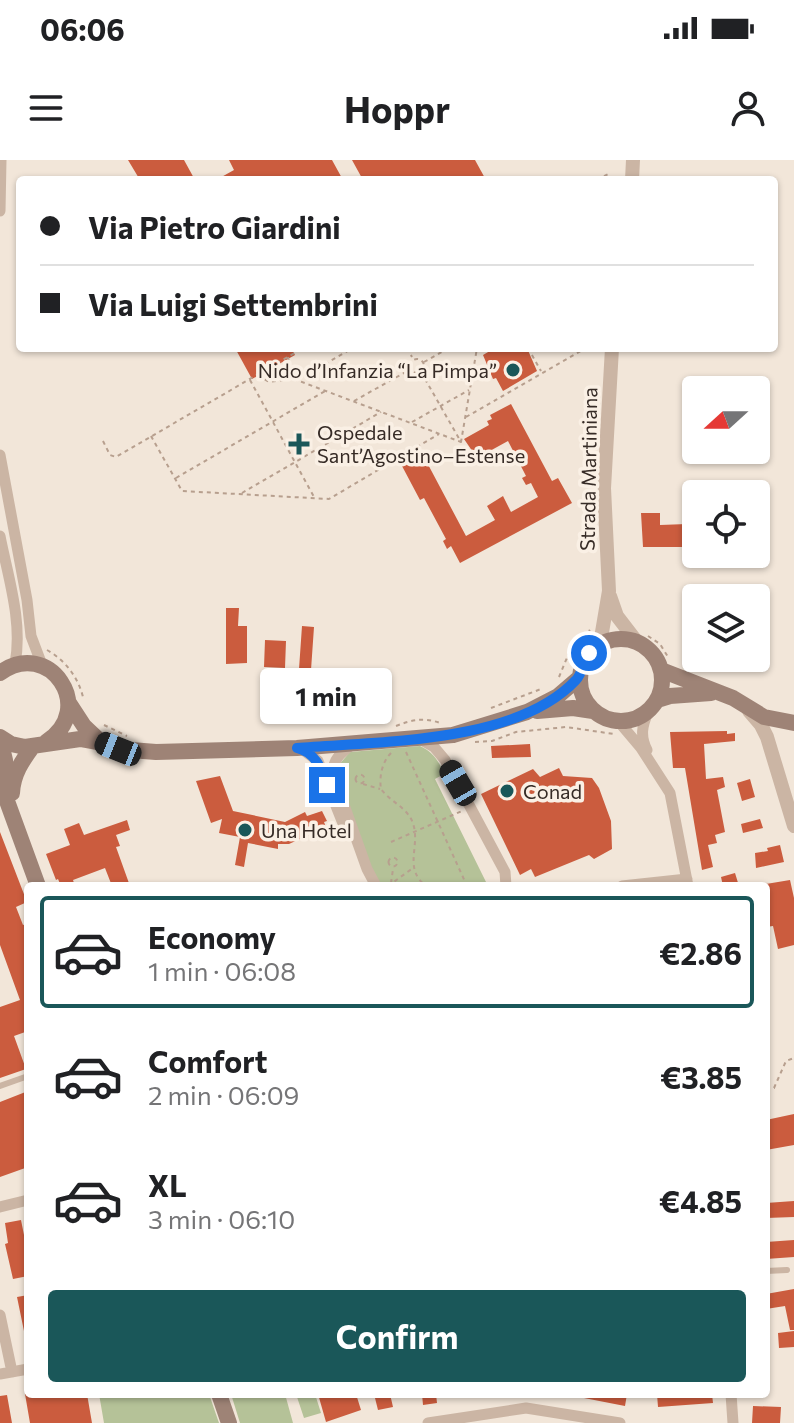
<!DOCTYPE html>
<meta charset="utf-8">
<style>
body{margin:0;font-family:Commissioner,sans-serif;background:#f6f6f6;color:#202124;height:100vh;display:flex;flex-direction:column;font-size:30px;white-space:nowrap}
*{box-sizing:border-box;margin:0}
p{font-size:26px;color:#757577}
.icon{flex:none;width:44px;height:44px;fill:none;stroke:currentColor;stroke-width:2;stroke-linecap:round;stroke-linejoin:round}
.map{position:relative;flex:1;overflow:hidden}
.side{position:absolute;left:24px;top:722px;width:746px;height:516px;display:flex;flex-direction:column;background:#fff;border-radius:8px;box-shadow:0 2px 6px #0004}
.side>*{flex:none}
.banner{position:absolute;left:16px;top:16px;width:762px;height:176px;border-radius:8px;box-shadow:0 2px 6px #0004;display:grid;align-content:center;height:176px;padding:0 24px;background:#fff}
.needle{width:52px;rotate:249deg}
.tools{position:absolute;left:682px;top:216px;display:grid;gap:16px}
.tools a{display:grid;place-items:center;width:88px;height:88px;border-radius:8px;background:#fff;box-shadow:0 2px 6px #0004;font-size:40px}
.end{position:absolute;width:36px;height:36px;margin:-18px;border:10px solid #1a73e8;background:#fff;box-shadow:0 0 0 4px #fff}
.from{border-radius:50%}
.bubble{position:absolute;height:56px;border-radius:8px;background:#fff;box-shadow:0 2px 6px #0004;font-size:26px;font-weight:700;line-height:56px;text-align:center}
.car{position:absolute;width:24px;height:48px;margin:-24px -12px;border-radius:10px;box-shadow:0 0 6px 2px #0007;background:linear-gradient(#222 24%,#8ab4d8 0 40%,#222 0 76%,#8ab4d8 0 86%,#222 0)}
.banner b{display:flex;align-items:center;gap:28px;height:76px;font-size:30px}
.banner b+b{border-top:2px solid #e0e0e0}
.banner i{width:20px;height:20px;background:#202124}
ul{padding:14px 0 0;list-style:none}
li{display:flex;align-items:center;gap:24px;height:112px;margin:0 16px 12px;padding:0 8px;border:4px solid transparent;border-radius:8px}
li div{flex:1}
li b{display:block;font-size:30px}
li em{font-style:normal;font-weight:700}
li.selected{border-color:#1a5759}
li>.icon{width:72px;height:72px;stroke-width:1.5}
.button{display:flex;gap:16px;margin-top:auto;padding:16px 24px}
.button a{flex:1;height:92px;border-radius:8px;background:#1a5759;color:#fff;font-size:32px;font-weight:700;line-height:92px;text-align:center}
.status{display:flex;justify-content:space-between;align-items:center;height:56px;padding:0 40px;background:#fff;direction:ltr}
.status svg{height:22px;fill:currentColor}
header{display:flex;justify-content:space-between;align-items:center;height:104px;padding:0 24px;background:#fff;font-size:36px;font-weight:700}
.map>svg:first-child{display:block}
</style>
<div class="status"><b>06:06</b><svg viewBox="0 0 49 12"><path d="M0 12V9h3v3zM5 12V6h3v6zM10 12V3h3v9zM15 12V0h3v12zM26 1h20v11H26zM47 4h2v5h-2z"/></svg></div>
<header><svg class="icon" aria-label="menu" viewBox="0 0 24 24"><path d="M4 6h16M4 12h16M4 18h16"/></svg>Hoppr<svg class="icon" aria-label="person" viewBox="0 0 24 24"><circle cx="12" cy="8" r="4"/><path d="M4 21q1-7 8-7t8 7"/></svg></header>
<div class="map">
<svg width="794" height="1263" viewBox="0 0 794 1263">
<rect width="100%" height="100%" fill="#f2e6d9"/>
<!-- green -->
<path fill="#b5c298" d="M 420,586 C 433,592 439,601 444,614 L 435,619 L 488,726 L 382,726 L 371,714 L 338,617 L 337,607 L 350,592 Z
M 99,1234 L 209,1234 L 219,1263 L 104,1263 Z
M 231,1234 L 285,1234 L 293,1263 L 240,1263 Z
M 296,1234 L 315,1234 L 321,1253 L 304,1258 Z"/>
<!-- building -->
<path fill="#cb5c3e" d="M 128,0 L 184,0 L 195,20 L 140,20 Z
M 229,0 L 332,0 L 343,20 L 216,20 L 234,10 Z
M 352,0 L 475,0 L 486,20 L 363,20 Z
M 235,188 L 291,188 L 295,195 L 252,219 Z
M 495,188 L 527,188 L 537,211 L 503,231 L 496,218 L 493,219 L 483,195 Z
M 511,244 L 552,321 L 558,318 L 572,343 L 460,403 L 451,386 L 447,389 L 443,381 L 446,379 L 424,338 L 420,340 L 402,306 L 423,295 L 466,376 L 495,360 L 487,346 L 503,336 L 511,352 L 538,337 L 531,323 L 526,325 L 522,318 L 526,316 L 508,281 L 477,298 L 464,279 L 489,265 L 487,261 L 492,259 L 490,255 Z
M 696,341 L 696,387 L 643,387 L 641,353 L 660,353 L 660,365 L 687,364 L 686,342 Z
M 226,448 L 239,448 L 238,466 L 247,466 L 247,503 L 226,504 Z
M 302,466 L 314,467 L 311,510 L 299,509 Z
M 265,480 L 286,481 L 285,508 L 264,507 Z
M 727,571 L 727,574 L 735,573 L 735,581 L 704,584 L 706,619 L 723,617 L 725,627 L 717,630 L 725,672 L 715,675 L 717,683 L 708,685 L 713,707 L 702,710 L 685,608 L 673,608 L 670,572 Z
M 530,584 L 531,597 L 492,598 L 491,586 Z
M 559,608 L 563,616 L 592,618 L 599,628 L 611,661 L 612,689 L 594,699 L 589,695 L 535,717 L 531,709 L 520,715 L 481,634 L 533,609 L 540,617 Z
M 220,616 L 233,651 L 285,662 L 305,652 L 307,656 L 322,651 L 327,661 L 324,662 L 326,667 L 289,684 L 278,684 L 278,689 L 248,683 L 244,707 L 235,705 L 240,677 L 219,673 L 222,659 L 211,663 L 196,621 Z
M 750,619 L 755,637 L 742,641 L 737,623 Z
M 760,659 L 763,668 L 743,673 L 741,664 Z
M 127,660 L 130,670 L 116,675 L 120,686 L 116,687 L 130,726 L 112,726 L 105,708 L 73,720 L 75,726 L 61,726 L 58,719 L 56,720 L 46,694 L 70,685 L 64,669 L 79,663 L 84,675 Z
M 0,672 L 27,742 L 16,747 L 23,765 L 28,763 L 28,871 L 14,876 L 26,909 L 0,918 L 0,847 L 20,840 L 0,785 Z
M 780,685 L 784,702 L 756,708 L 755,693 L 768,691 L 767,688 Z
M 735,713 L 739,726 L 723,726 L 721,717 Z
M 790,720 L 794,738 L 794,785 L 778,789 L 773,766 L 766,767 L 766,724 Z
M 28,931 L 28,1007 L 0,1017 L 0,942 Z
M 794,954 L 794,985 L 766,990 L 766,960 Z
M 794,1041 L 794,1057 L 766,1058 L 766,1043 Z
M 21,1060 L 24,1075 L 28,1074 L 28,1116 L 13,1119 L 5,1084 L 8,1083 L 5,1063 Z
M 794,1080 L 794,1097 L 766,1099 L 766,1082 Z
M 794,1129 L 794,1170 L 790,1170 L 785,1146 L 766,1149 L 766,1134 Z
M 28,1135 L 28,1171 L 24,1171 L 17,1137 Z
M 794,1171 L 794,1187 L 779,1188 L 778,1173 Z
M 25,1234 L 87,1234 L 92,1263 L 30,1263 Z
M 318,1234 L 356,1234 L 361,1250 L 326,1262 Z
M 374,1234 L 390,1234 L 393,1247 L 378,1250 Z
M 422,1234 L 436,1234 L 437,1243 L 423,1245 Z
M 584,1234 L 627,1234 L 625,1246 L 584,1238 Z
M 657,1234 L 712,1234 L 713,1243 L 658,1247 Z
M 7,1235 L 12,1263 L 0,1263 L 0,1236 Z
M 753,1246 L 781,1247 L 780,1263 L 752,1263 Z"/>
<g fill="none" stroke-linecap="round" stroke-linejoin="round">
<!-- path -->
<path stroke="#b79f8e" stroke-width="2" stroke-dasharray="4 4" stroke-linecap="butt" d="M 597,20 L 608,14
M 407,188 L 412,197
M 528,188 L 541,211
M410 206a7 7 0 1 1 14 0a7 7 0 1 1-14 0Z
M 424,202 L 449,188
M 421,212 L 461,282 L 477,188
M 258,215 L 269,222 L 283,220 L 290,207 L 288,197
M 286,216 L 461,282
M 250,220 L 314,337
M 297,220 L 353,188
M 354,241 L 411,209
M 466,257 L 586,188
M 412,262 L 469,230
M 151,276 L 182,331 L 329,339 L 439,274
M 103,281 L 110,295 L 116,297 L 303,188
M 176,318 L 325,231
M 242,333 L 381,252
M 648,476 L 660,484 L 668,497
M 47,490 C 65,500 78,517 83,537
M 559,517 L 571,488 L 590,470
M 491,548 L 541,529
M 104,565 L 127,576
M 396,566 C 411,560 424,557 440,563
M 475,582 L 492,581 L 516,572 L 566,567 L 614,574
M 406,592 L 467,726
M 391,593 C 382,602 379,617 381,629 C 391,643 410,648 414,667 C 419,689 404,709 426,726
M355.5 619a4.5 4.5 0 1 1 9 0a4.5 4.5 0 1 1-9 0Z
M 363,624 L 380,629
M 391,682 L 462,651
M388.5 702a4.5 4.5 0 1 1 9 0a4.5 4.5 0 1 1-9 0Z
M 391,723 L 393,709
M 388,726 L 413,708
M 766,929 L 774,928 L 786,901 L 794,898"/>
<!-- service -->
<path stroke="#cbb5a4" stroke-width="6" d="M 0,926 L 28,916
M 766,1111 L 787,1110"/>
<!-- minor -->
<path stroke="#cbb5a4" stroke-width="11" d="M 0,51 L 1,0
M 0,295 L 27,440 L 31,476 L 42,505
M 0,376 C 8,417 23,462 15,504
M 619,562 L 641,588 L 670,633 L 688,726
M 420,579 L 434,587 L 445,600 L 505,712 L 506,726
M 353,584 C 342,592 332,599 333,614 L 367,709 L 376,726
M 302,589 L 318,601 L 344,666
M 647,590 C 640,576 642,566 648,552
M 622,726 L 687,719
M 0,1047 L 28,1040
M 0,1155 L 12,1212
M 0,1214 L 28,1209
M 731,1234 L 733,1263
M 428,1263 L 526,1248 L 620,1263"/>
<!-- tertiary -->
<path stroke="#cbb5a4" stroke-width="14" d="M 632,20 L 633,0
M 610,436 L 617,456 L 637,482
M 600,484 L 609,431 L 604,328 L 612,188
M 749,551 L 761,565 L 767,577 L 794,666"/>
<!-- secondary -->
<path stroke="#9e8376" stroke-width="16" d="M580 520a41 41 0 1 1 82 0a41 41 0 1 1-82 0Z
M 661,510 L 733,538 L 764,557 L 794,563
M 0,513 C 49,477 98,549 46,582
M 657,540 L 670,536 L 711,533
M 69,543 L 84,566 L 102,583
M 537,551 L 573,548 L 593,551
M 0,577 L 11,584 L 25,587 L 80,579 L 102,583 L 118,589 L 156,592 L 297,588 L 453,575 L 527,552 L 558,536 L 579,518
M 0,579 L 5,600 L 7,641 L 38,726
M 12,633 C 13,614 22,601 33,586
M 219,1234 L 229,1263"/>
</g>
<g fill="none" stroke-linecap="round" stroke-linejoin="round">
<!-- route -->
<path stroke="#1a73e8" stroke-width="10" d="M 327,625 C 321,608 316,593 297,588 C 379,581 516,584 576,520 C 582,514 584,501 589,493"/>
</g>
<!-- markers -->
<g fill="#1a5759" stroke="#faf0e5" stroke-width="3">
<circle cx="513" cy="210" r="8"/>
<path d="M295 272h8v8h8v8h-8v8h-8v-8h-8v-8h8z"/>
<circle cx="507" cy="631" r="8"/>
<circle cx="245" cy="670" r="8"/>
</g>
<g text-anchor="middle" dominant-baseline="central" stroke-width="7" stroke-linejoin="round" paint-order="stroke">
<!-- poi labels -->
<g font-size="20" fill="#362b26" stroke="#faf0e5" text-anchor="start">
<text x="497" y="210" text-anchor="end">Nido d’Infanzia “La Pimpa”</text>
<text x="317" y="272">Ospedale<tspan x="317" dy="23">Sant’Agostino–Estense</tspan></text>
<text x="523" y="631">Conad</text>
<text x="261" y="670">Una Hotel</text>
</g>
<!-- street labels -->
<g font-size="20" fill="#362b26" stroke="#faf0e5">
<text transform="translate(588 309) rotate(-89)">Strada Martiniana</text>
</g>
</g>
</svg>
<div class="tools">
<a><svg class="needle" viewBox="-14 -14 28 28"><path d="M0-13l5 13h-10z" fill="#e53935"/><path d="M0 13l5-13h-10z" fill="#757577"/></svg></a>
<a><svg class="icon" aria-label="locate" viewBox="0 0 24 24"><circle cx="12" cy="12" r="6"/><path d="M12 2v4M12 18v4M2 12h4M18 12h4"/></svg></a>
<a><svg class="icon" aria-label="layers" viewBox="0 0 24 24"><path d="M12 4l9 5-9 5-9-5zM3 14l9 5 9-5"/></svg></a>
</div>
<i class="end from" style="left:589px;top:493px"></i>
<i class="end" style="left:327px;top:625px"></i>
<div class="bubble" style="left:260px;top:508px;width:132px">1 min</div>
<i class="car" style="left:118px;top:589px;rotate:292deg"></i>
<i class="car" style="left:458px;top:623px;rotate:330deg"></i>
<div class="banner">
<b><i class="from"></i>Via Pietro Giardini</b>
<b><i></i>Via Luigi Settembrini</b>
</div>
<section class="side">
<ul>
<li class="selected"><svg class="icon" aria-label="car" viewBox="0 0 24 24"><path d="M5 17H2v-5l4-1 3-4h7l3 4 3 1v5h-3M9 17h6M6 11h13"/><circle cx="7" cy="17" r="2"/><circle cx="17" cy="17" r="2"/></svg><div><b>Economy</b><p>1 min · 06:08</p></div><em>€2.86</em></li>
<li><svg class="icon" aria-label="car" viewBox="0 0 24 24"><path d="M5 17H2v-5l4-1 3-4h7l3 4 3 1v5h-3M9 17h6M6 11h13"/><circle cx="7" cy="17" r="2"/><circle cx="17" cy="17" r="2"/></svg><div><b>Comfort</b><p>2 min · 06:09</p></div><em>€3.85</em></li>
<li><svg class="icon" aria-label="car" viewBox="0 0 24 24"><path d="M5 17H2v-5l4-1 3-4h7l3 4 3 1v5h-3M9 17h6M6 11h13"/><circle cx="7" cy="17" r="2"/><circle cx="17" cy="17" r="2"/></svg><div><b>XL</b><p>3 min · 06:10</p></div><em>€4.85</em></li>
</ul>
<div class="button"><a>Confirm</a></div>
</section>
</div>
